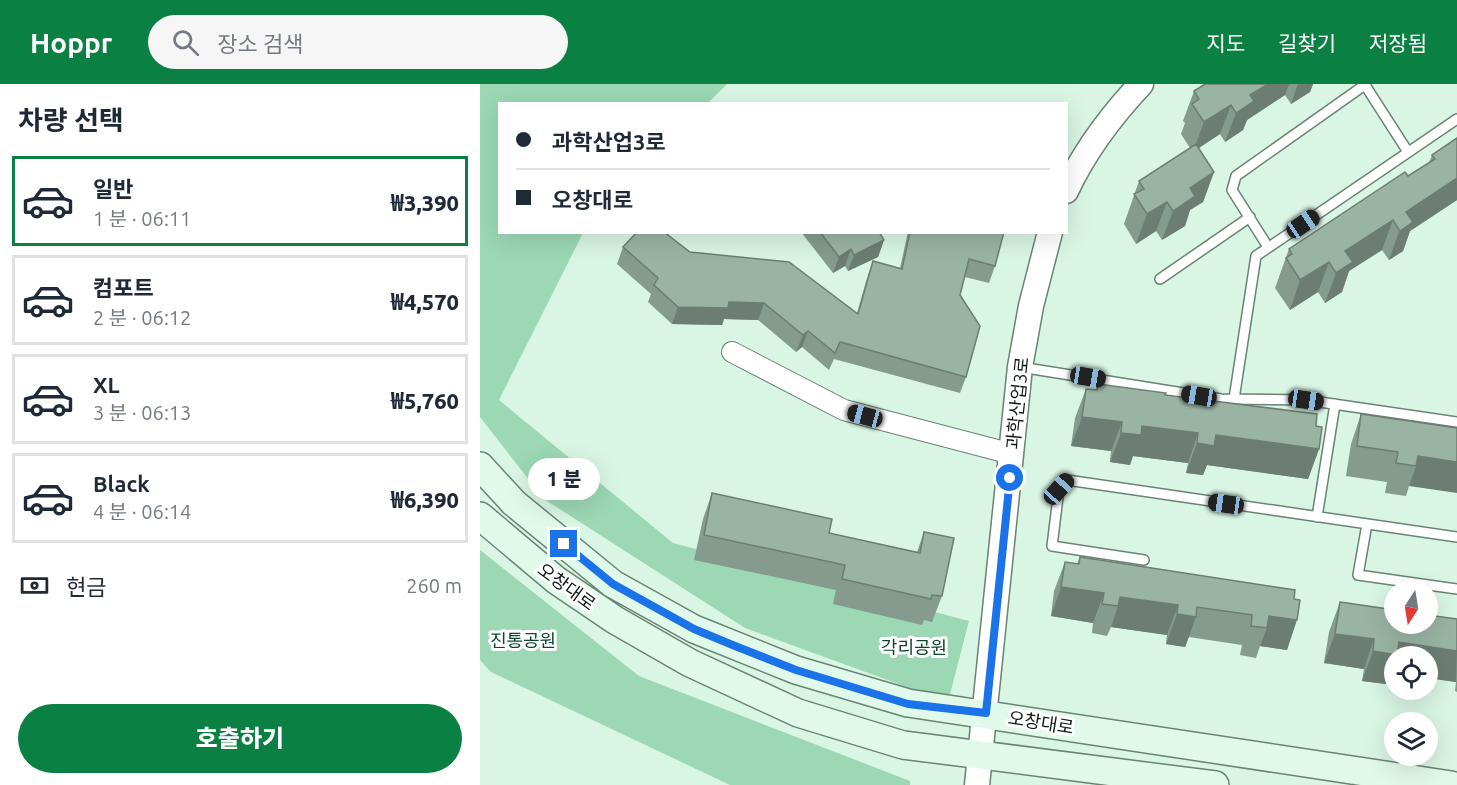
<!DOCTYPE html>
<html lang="ko">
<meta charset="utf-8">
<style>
body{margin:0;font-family:Ubuntu,"Noto Sans KR",sans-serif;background:#f6f6f7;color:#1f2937;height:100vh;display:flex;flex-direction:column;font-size:22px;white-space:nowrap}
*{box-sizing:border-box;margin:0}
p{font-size:20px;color:#747a83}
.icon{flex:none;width:33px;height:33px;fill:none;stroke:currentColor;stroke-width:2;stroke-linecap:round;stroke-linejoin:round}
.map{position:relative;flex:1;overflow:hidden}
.details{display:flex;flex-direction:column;background:#fff;width:480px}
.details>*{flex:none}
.banner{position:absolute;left:18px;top:18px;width:570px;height:132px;border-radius:0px;box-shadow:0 6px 24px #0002;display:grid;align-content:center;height:132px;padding:0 18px;background:#fff}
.needle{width:39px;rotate:192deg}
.tools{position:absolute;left:904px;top:496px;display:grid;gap:12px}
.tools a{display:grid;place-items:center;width:54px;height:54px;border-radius:50%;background:#fff;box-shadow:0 6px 24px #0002;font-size:30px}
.end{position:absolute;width:27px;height:27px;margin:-14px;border:8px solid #1a73e8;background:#fff;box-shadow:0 0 0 3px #fff}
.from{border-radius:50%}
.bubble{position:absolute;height:42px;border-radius:21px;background:#fff;box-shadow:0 6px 24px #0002;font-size:20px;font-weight:800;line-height:42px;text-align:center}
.car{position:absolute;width:18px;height:36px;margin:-18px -9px;border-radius:8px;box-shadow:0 0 4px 2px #0007;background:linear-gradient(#222 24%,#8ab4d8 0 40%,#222 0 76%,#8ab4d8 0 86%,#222 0)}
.banner b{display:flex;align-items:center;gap:21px;height:57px;font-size:22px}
.banner b+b{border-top:2px solid #e0e1e3}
.banner i{width:15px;height:15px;background:#1f2937}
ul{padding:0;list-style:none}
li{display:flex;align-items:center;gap:18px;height:90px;margin:0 12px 9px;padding:0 6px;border:3px solid #e0e1e3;border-radius:0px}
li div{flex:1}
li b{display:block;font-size:22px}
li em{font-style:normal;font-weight:800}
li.current{border-color:#0b8043}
li>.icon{width:54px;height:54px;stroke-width:1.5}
h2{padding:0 18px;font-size:27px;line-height:72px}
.pay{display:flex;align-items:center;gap:15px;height:66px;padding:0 18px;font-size:22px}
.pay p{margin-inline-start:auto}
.button{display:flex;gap:12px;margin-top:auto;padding:12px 18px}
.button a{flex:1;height:69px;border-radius:36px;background:#0b8043;color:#fff;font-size:24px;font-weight:800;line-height:69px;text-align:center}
header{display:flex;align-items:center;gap:36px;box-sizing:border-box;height:84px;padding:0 30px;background:#0b8043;color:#fff}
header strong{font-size:28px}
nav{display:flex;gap:33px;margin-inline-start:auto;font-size:21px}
.search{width:420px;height:54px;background:#f6f6f7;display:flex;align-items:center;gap:15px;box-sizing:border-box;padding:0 21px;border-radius:33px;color:#747a83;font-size:22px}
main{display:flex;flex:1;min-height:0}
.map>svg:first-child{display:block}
</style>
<header>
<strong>Hoppr</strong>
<div class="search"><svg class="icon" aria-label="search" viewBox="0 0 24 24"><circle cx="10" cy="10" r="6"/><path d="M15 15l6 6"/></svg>장소 검색</div>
<nav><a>지도</a><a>길찾기</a><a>저장됨</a></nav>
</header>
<main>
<section class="details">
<h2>차량 선택</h2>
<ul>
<li class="current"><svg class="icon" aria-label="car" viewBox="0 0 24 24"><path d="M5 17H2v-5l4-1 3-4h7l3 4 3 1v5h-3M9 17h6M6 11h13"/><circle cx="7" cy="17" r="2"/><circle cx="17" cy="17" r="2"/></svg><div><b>일반</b><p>1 분 · 06:11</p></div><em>₩3,390</em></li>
<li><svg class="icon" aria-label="car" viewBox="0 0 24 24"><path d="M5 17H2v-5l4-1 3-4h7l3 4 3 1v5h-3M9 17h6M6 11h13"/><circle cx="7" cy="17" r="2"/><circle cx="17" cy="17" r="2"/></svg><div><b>컴포트</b><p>2 분 · 06:12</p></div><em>₩4,570</em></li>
<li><svg class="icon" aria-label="car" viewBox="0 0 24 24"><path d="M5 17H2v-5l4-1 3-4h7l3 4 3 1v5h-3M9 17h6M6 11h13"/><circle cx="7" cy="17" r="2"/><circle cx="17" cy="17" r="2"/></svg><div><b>XL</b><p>3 분 · 06:13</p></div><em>₩5,760</em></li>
<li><svg class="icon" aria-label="car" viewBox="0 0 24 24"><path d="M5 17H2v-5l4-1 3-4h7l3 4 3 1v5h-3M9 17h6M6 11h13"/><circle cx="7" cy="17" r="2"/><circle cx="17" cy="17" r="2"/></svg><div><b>Black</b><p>4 분 · 06:14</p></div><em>₩6,390</em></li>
</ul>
<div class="pay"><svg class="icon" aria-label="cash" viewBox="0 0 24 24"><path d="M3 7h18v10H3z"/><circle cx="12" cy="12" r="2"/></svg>현금<p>260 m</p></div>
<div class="button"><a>호출하기</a></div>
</section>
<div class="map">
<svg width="977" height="701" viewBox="0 0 977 701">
<rect width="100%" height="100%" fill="#d9f5e4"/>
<!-- green -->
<path fill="#9cd8b4" d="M 0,0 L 247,0 L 228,19 L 20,20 L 20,148 L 103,149 L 19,316 L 193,459 L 489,537 L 468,618 L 265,544 L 64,415 L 0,333 Z
M 0,466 L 159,592 L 430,697 L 430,701 L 250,701 L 11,588 L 0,576 Z"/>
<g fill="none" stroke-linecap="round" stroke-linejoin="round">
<defs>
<path id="service" d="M 885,1 L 928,68
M 788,163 L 752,106 L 756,92 L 886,0
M 680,195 L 770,133
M 540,283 L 741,315 L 826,316 L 977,338
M 754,315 L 776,172 L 977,35
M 837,433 L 855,320
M 887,440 L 878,491 L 977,505
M 664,476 L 572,462 L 579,405 L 587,396 L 977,453"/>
<path id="minor" d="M 252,268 L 364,326 L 532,370"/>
<path id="tertiary" d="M 586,107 C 605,66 630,33 661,0
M 497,701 L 540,283 L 551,222 L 570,148"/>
<path id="secondary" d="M 0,382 L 34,419 L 133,500 L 214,545 L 316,586 L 428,619 L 971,701
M 0,432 L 76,496 L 135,536 L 210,579 L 318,629 L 423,661 L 735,701"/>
</defs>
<!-- service casing -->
<use href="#service" stroke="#6a8373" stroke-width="12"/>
<!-- minor casing -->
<use href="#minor" stroke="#6a8373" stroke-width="22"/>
<!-- tertiary casing -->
<use href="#tertiary" stroke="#6a8373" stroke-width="27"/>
<!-- secondary casing -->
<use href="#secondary" stroke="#6a8373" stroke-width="30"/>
<!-- service -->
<use href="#service" stroke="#fff" stroke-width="9"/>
<!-- minor -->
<use href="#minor" stroke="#fff" stroke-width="20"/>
<!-- tertiary -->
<use href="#tertiary" stroke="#fff" stroke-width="24"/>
<!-- secondary -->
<use href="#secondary" stroke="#e1f9eb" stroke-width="27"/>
</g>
<!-- wall -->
<path fill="#849b8d" d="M 725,0 L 833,0 L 830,8 L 811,20 L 805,11 L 767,36 L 763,46 L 745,58 L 740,50 L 718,64 L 734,88 L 723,118 L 710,126 L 705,142 L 682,156 L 676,147 L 656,160 L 644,140 L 659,97 L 710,64 L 701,50 L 705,39 L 703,37 L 714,7 Z
M 952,71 L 977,116 L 930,147 L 923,167 L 909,176 L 902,166 L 869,187 L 862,208 L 845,219 L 838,208 L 810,226 L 795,204 L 809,165 L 949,79 Z
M 321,148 L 399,148 L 404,156 L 398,173 L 368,187 L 365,182 L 353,189 Z
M 428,148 L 524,148 L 515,182 L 509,199 L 485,193 L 480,211 L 486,293 L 480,309 L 354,275 L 349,286 L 322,263 L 316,268 L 278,236 L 244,235 L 242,241 L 192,240 L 168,218 L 171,210 L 137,180 L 143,163 L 210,168 L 377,229 L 387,194 L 393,177 L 420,184 Z
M 618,300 L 685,311 L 836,342 L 839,365 L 828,395 L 727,381 L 723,391 L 706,389 L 708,379 L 653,372 L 650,381 L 630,378 L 631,367 L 591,362 L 595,334 L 606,305 L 616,306 Z
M 881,330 L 977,344 L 929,402 L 926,412 L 905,409 L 907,398 L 866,392 L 871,360 Z
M 232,409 L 349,449 L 437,468 L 444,448 L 462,512 L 452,538 L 444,536 L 442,541 L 353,520 L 356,506 L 214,476 L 223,435 Z
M 600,473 L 815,506 L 807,566 L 780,562 L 776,574 L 760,571 L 762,561 L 709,553 L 705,563 L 686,560 L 687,551 L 631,543 L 627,552 L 612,549 L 613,539 L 571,532 L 574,507 L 585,478 L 597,480 Z
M 860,518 L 977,535 L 977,608 L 975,607 L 976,598 L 948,594 L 948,573 L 915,573 L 915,589 L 911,588 L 906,600 L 882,597 L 884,585 L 844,579 L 849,548 Z"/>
<!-- shaded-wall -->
<path fill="#6c7e73" d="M 788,0 L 809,0 L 805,11 L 767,36 L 763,46 L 745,58 L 756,29 L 770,11 Z
M 818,0 L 833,0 L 830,8 L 811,20 Z
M 751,21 L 740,50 L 713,68 L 724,38 Z
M 734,88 L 723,118 L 710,126 L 705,142 L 682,156 L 693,127 L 710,104 Z
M 977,94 L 977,116 L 930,147 L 923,167 L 909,176 L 926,128 Z
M 687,118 L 676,147 L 656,160 L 667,130 Z
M 913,136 L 902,166 L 869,187 L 862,208 L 845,219 L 856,189 L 865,167 Z
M 404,156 L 398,173 L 368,187 L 374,171 Z
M 371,165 L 365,182 L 353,189 L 359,173 Z
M 849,178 L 838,208 L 810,226 L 820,196 Z
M 249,218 L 284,219 L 278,236 L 244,235 L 242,241 L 192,240 L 198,223 Z
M 328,247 L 322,263 L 316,268 L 323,251 Z
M 602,333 L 642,338 L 631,367 L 591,362 Z
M 662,342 L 718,349 L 708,379 L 653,372 L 650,381 L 630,378 L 641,349 Z
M 736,351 L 839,365 L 828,395 L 727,381 L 723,391 L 706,389 L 717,359 Z
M 938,372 L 977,378 L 977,409 L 929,402 L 936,382 Z
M 581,503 L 624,509 L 613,539 L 571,532 Z
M 640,513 L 698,521 L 687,551 L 631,543 L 638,522 Z
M 697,530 L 716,533 L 705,563 L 686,560 Z
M 789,532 L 817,536 L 807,566 L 780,562 L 787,544 Z
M 855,550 L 894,555 L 884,585 L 844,579 Z
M 919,558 L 977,567 L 976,598 L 948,594 L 948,573 L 915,573 L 915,589 L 911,588 L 906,600 L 882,597 L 893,567 Z"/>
<!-- building -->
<path fill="#9ab4a4" stroke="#6c7e73" stroke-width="1.5" d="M 725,0 L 788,0 L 770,11 L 774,17 L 756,29 L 751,21 L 724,38 L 712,20 L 719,15 L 714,7 Z
M 977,54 L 977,94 L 926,128 L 933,138 L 920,147 L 913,136 L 865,167 L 873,178 L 856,189 L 849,178 L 820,196 L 806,174 L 812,170 L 809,165 L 925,88 L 928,92 L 955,75 L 952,71 Z
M 716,60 L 734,88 L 710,104 L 715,112 L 693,127 L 687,118 L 667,130 L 654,110 L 664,105 L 659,97 Z
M 157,148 L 184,148 L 210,168 L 309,178 L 378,230 L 393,177 L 422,185 L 430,148 L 524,148 L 515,182 L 489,175 L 480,211 L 500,242 L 486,293 L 360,258 L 355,269 L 328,247 L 323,251 L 284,219 L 249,218 L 248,224 L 198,223 L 174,201 L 178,194 L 143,163 Z
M 340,148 L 399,148 L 404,156 L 374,171 L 371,165 L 359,173 Z
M 618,300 L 686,309 L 685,311 L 837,330 L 836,342 L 842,343 L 839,365 L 736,351 L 734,362 L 717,359 L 718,349 L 662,342 L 661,351 L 641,349 L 642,338 L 602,333 L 606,305 L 617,306 Z
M 881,330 L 977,344 L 977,378 L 938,372 L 936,382 L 916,379 L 918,368 L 877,362 Z
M 232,409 L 352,435 L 349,449 L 440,469 L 444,448 L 474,454 L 462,512 L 452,511 L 451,515 L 362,495 L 365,481 L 224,451 Z
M 600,473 L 815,506 L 814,515 L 820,516 L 817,536 L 789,532 L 787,544 L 771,542 L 772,531 L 717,523 L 716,533 L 697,530 L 698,521 L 640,513 L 638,522 L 622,520 L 624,509 L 581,503 L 585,478 L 599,480 Z
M 860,518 L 915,526 L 915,540 L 948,540 L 948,531 L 977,535 L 977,567 L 919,558 L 917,571 L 893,567 L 894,555 L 855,550 Z"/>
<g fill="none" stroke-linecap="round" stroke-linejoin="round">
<!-- route -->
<path stroke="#1a73e8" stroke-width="8" d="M 84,460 L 133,500 L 214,545 L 255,562 L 316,586 L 428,620 L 506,629 L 530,394"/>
</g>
<g text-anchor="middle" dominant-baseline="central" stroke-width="6" stroke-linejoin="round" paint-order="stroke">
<!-- street labels -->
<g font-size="18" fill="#0e1812" stroke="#fff">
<text transform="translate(537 319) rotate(-84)">과학산업3로</text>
<text transform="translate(87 502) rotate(36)">오창대로</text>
<text transform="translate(561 638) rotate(9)">오창대로</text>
</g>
<!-- park labels -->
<g font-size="18" fill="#0c462b" stroke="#fff">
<text x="43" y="556">진통공원</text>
<text x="434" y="563">각리공원</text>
</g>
</g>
</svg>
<div class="tools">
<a><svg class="needle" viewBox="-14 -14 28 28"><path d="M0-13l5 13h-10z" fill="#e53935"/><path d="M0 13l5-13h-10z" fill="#747a83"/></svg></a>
<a><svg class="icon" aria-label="locate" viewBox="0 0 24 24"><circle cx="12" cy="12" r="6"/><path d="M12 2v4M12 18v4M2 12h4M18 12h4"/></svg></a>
<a><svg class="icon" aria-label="layers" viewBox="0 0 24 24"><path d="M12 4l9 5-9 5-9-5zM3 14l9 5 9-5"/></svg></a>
</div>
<i class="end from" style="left:530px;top:394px"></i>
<i class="end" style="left:84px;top:460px"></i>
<div class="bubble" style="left:48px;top:374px;width:72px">1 분</div>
<i class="car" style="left:823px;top:140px;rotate:56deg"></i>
<i class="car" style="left:608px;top:293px;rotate:99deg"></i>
<i class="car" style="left:719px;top:312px;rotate:280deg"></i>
<i class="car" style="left:826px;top:316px;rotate:98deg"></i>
<i class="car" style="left:385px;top:332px;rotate:285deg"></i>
<i class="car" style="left:579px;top:405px;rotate:42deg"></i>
<i class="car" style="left:746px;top:420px;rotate:278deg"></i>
<div class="banner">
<b><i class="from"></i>과학산업3로</b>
<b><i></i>오창대로</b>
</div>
</div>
</main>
